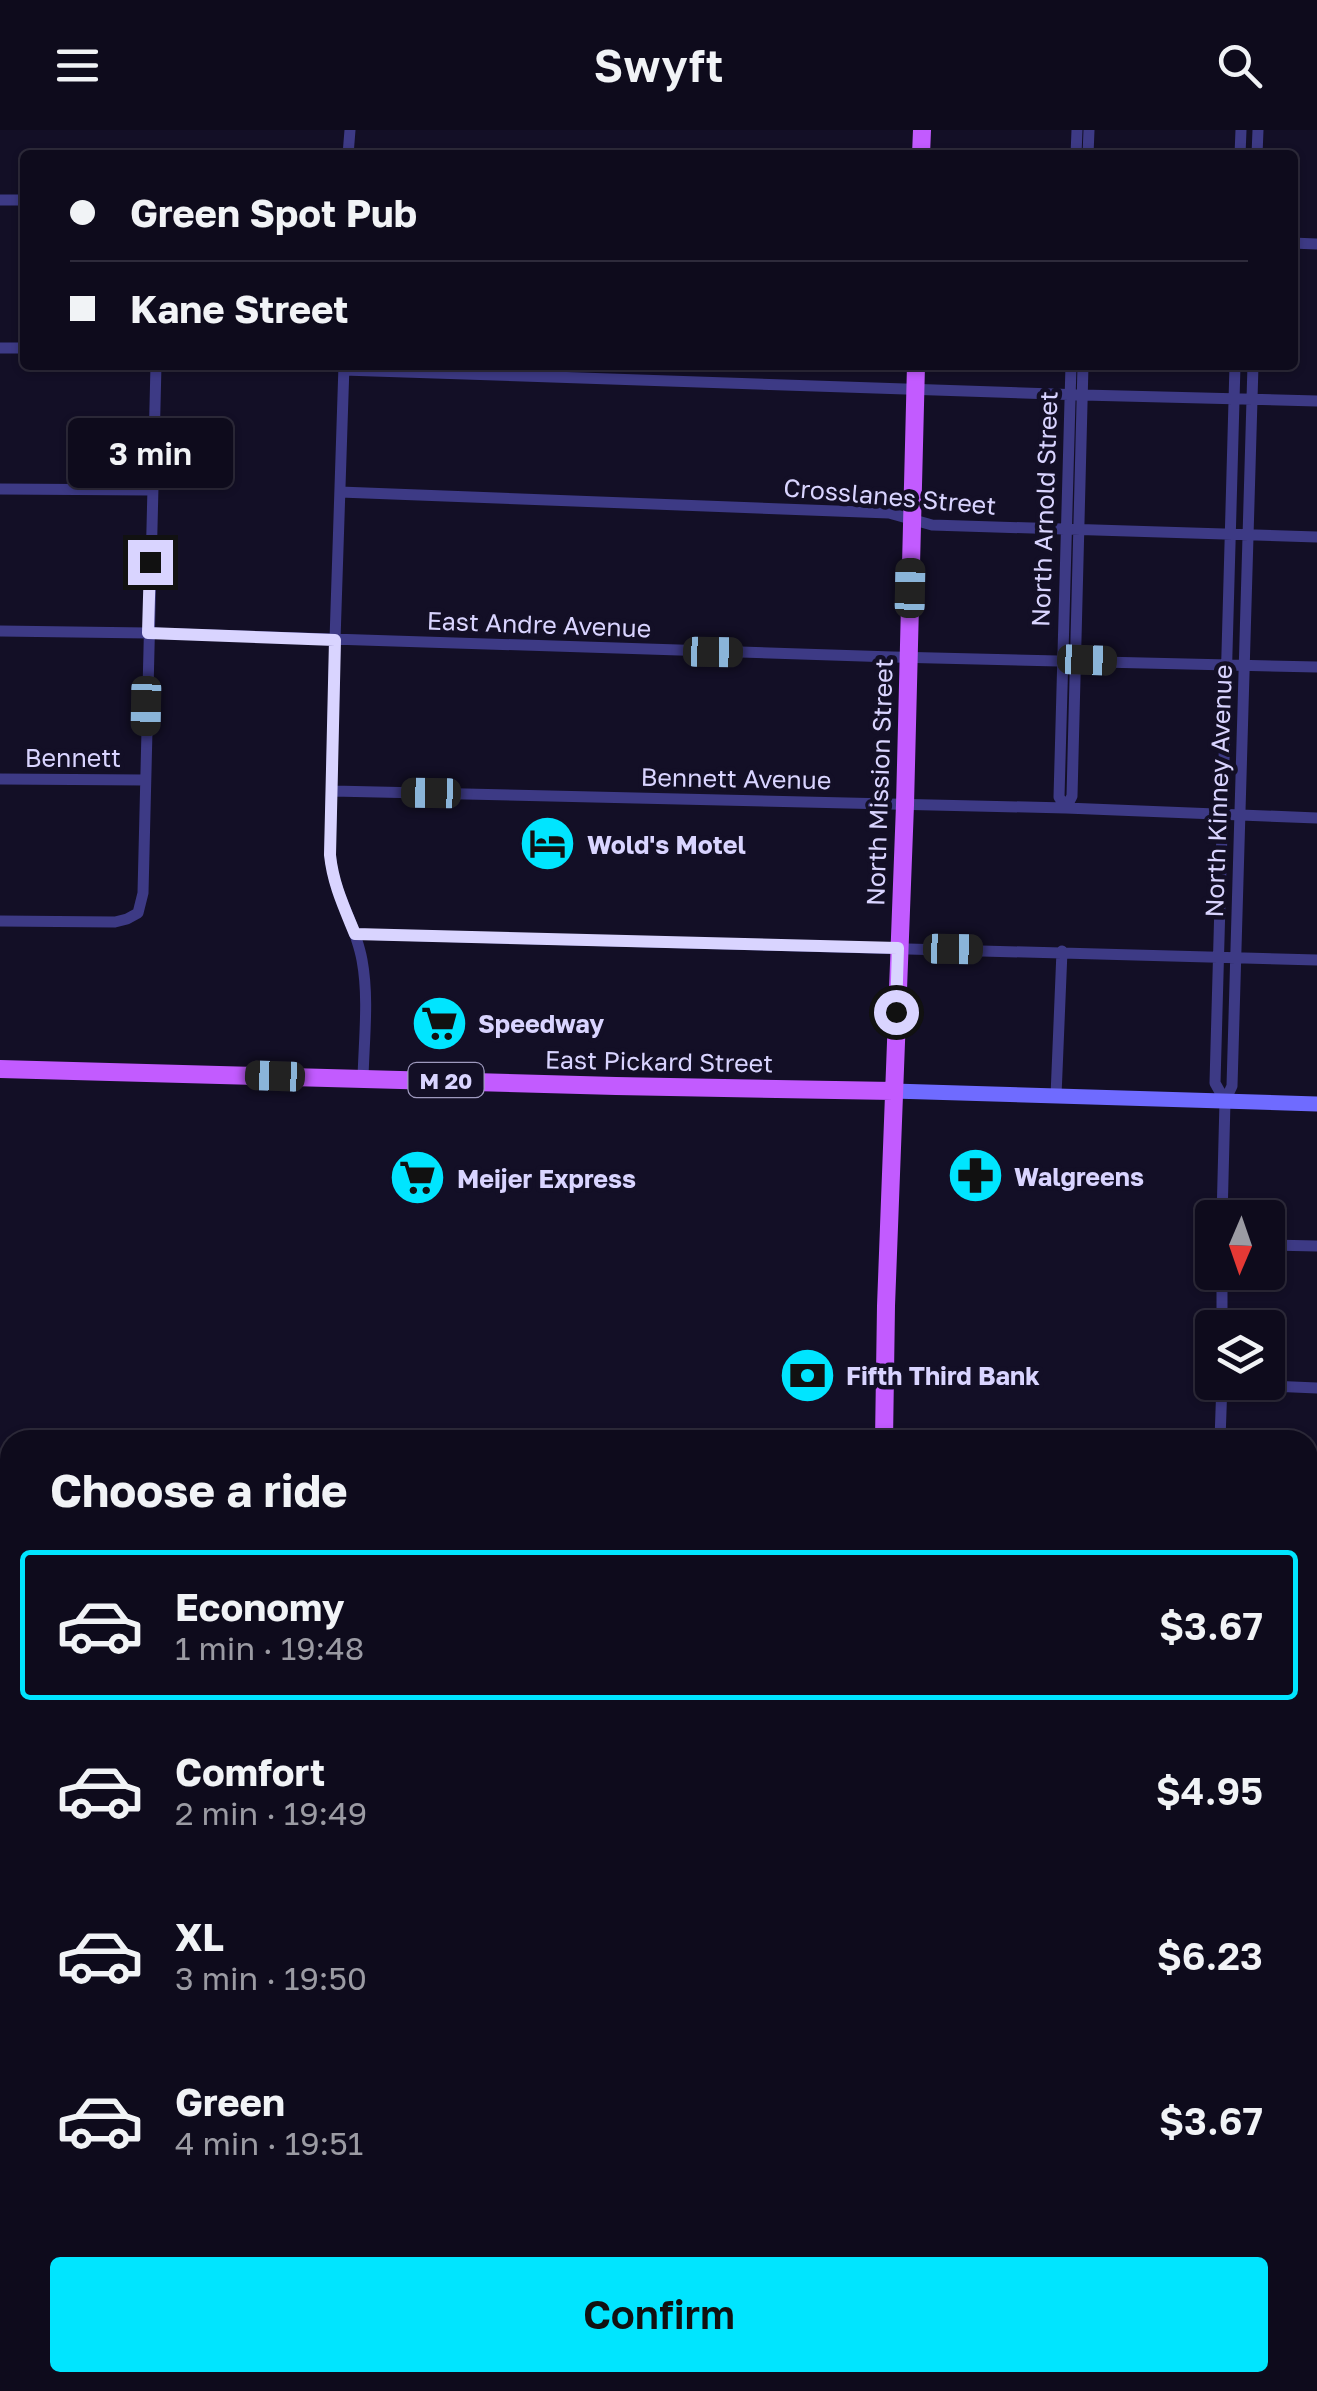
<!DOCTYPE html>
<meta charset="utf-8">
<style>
body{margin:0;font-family:"Golos Text",sans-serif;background:#171425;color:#f1f3f6;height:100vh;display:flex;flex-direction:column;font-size:38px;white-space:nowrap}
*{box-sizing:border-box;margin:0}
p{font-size:32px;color:#9b9ba3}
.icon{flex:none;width:55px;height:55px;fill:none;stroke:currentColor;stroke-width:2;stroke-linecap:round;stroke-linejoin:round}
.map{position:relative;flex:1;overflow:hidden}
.drawer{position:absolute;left:0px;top:1300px;width:1318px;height:962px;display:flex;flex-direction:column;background:#0e0b1c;border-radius:30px 30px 0 0;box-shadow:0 2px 8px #0004,0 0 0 2px #2e2b3b}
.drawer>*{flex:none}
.banner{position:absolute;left:20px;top:20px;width:1278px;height:220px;border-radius:10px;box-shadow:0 2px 8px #0004,0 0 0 2px #2e2b3b;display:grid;align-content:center;height:220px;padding:0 50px;background:#0e0b1c}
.needle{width:65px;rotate:182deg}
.tools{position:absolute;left:1195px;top:1070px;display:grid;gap:20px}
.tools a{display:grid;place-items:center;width:90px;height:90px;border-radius:10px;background:#0e0b1c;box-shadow:0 2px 8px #0004,0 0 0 2px #2e2b3b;font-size:50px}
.end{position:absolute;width:45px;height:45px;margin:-22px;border:12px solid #d9d4ff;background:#111;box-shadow:0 0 0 5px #111}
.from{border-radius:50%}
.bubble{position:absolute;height:70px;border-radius:10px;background:#0e0b1c;box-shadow:0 2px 8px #0004,0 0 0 2px #2e2b3b;font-size:32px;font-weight:600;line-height:70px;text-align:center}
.car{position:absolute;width:30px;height:60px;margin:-30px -15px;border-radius:12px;box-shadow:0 0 8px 2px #0007;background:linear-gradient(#222 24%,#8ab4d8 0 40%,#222 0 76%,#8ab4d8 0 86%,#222 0)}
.banner b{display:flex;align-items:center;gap:35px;height:95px;font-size:38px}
.banner b+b{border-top:2px solid #2e2b3b}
.banner i{width:25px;height:25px;background:#f1f3f6}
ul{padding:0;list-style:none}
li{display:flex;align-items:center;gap:30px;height:150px;margin:0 20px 15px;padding:0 30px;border:5px solid transparent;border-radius:10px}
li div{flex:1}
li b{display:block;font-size:38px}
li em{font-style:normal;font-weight:600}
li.active{border-color:#00e5ff}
li>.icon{width:90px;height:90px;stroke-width:1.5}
h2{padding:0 50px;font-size:45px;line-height:120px}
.primary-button{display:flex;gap:20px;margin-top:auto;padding:20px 50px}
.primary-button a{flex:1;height:115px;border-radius:10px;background:#00e5ff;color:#111;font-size:40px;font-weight:600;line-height:115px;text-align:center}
header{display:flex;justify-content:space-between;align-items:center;height:130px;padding:0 50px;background:#0e0b1c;font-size:45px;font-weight:600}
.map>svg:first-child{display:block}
</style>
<header><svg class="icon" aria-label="menu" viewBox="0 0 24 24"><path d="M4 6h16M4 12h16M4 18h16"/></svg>Swyft<svg class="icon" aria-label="search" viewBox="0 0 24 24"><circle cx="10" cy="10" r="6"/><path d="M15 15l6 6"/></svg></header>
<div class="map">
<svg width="1317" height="2261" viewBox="0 0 1317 2261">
<rect width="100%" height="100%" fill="#130f26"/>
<!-- green -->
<path fill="#12302f" d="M 1308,2032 L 1317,2033 L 1317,2077 L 1308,2077 Z
M 0,2156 L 10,2157 L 10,2252 L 70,2253 L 60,2261 L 0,2261 Z
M 121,2253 L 190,2253 L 182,2261 L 110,2261 Z"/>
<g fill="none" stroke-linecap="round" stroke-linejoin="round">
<!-- minor -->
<path stroke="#3d3a85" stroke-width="11" d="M 348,25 L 350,0
M 1076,25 L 1077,0
M 1088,25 L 1089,0
M 1240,25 L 1241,0
M 1257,25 L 1258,0
M 0,70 L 25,70
M 1292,113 L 1317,114
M 0,218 L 25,218
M 344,235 L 335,510 L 330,725 C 334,765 355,792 362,830 C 369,868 364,909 363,948
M 344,240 L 1083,265 L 1317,271
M 0,359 L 152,360
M 340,362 L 889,383 L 932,395 L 1317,407
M 0,501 L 148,503 L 893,527 L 1317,537
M 0,649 L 145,650
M 333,661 L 1066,678 L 1317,688
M 1066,678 L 1059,667 L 1071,235
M 1066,678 L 1072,666 L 1083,235
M 0,791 L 115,792 L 127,789 L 138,783 L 143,763 L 156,235
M 355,804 L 1317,830
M 1056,966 L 1062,821
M 1225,971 L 1215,953 L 1235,235
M 1222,1088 L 1225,971 L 1232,956 L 1253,235
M 1268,1115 L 1317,1116
M 1222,1142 L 1222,1198
M 1222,1254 L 1317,1258
M 1220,1310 L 1222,1252
M 1308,1400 L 1317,1400
M 1308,1566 L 1317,1567
M 0,1572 L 2,1510
M 0,1735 L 10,1735
M 0,2070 L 10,2071
M 870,2258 L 951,2261
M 525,2261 L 529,2252"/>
<!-- secondary -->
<path stroke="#6f6bff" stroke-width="15" d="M 893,961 L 1317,974
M 870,2261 L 870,2252"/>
<!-- primary -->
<path stroke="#c25bff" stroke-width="18" d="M 921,25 L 922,0
M 0,939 L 616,956 L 893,961
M 884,1310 L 886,1176 L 905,675 L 916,235"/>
<!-- motorway -->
<path stroke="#ff4fa3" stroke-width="20" d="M 74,2261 L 85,2252
M 194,2261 L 202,2252"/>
</g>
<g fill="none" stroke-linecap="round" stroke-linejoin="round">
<!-- route -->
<path stroke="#d9d4ff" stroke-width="12" d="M 150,432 L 148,503 L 335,510 L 330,725 C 333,754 344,777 355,804 L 898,818 L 896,882"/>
</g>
<!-- icons -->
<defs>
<symbol id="hotel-disc" viewBox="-11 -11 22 22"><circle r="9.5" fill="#00e5ff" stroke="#130f26"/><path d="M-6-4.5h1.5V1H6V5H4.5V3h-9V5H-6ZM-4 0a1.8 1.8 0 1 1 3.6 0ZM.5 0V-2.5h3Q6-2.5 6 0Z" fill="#111"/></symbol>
<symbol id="supermarket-disc" viewBox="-11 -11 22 22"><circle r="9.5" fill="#00e5ff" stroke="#130f26"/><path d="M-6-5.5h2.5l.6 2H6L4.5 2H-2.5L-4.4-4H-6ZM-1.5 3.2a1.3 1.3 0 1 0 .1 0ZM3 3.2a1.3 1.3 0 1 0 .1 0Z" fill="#111"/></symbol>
<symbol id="pharmacy-disc" viewBox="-11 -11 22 22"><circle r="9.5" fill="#00e5ff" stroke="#130f26"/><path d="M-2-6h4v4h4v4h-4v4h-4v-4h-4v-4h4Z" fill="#111"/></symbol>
<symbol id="bank-disc" viewBox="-11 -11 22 22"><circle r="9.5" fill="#00e5ff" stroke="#130f26"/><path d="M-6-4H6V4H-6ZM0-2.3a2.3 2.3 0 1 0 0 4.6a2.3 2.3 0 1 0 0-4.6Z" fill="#111"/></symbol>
</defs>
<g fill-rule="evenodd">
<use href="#hotel-disc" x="516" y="682" width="63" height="63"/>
<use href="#supermarket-disc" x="408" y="862" width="63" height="63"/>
<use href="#pharmacy-disc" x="944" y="1014" width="63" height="63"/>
<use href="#supermarket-disc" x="386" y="1016" width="63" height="63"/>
<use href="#bank-disc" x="776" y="1214" width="63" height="63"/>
</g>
<g text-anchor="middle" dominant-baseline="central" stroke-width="9" stroke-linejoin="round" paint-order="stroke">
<!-- shield labels -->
<rect fill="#130f26" stroke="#9e99be" stroke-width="2.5" x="408.5" y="933" width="75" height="34" rx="8"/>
<g font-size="22" font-weight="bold" fill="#d9d4ff">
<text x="446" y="950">M 20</text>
</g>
<!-- street labels -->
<g font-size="25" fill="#d9d4ff" stroke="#130f26">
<text transform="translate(890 366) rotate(5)">Crosslanes Street</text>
<text transform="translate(1044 379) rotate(-88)">North Arnold Street</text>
<text transform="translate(539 494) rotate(2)">East Andre Avenue</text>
<text x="73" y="627">Bennett</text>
<text transform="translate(736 648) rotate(1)">Bennett Avenue</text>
<text transform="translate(879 652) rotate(-88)">North Mission Street</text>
<text transform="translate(1218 661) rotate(-88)">North Kinney Avenue</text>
<text transform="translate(659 931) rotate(1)">East Pickard Street</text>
</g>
<!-- poi labels -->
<g font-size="25" font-weight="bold" fill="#d9d4ff" stroke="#130f26" text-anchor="start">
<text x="587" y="714">Wold's Motel</text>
<text x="478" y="893">Speedway</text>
<text x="1014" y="1046">Walgreens</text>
<text x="457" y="1048">Meijer Express</text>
<text x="846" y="1245">Fifth Third Bank</text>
</g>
</g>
</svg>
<div class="tools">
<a><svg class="needle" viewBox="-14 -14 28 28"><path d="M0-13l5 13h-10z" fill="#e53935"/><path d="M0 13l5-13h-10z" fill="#9b9ba3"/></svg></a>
<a><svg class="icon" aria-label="layers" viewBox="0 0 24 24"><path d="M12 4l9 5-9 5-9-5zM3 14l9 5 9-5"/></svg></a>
</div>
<i class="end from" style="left:896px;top:882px"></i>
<i class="end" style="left:150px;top:432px"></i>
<div class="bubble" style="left:68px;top:288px;width:165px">3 min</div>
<i class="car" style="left:910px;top:458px;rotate:1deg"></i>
<i class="car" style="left:713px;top:522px;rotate:91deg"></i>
<i class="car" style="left:1087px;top:530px;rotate:92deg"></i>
<i class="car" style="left:146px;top:576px;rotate:181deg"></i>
<i class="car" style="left:431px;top:663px;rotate:271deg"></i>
<i class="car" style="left:953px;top:819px;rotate:91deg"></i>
<i class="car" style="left:275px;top:946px;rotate:272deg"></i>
<div class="banner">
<b><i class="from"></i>Green Spot Pub</b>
<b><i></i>Kane Street</b>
</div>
<section class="drawer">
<h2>Choose a ride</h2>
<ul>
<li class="active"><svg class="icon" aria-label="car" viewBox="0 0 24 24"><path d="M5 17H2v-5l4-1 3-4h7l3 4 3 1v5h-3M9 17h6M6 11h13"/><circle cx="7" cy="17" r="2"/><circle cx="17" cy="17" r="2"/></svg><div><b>Economy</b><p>1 min · 19:48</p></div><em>$3.67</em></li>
<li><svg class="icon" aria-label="car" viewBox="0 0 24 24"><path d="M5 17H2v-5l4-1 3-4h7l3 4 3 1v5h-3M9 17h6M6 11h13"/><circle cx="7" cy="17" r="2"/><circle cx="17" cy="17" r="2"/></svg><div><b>Comfort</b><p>2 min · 19:49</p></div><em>$4.95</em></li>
<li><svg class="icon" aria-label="car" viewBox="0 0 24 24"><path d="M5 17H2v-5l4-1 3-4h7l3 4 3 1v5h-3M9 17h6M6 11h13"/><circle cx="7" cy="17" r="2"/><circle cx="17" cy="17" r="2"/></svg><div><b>XL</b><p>3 min · 19:50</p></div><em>$6.23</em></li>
<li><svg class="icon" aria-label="car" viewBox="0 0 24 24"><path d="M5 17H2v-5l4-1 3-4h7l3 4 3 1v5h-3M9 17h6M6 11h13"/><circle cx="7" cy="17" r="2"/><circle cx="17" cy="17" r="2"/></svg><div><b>Green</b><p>4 min · 19:51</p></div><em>$3.67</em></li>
</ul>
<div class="primary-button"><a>Confirm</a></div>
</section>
</div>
